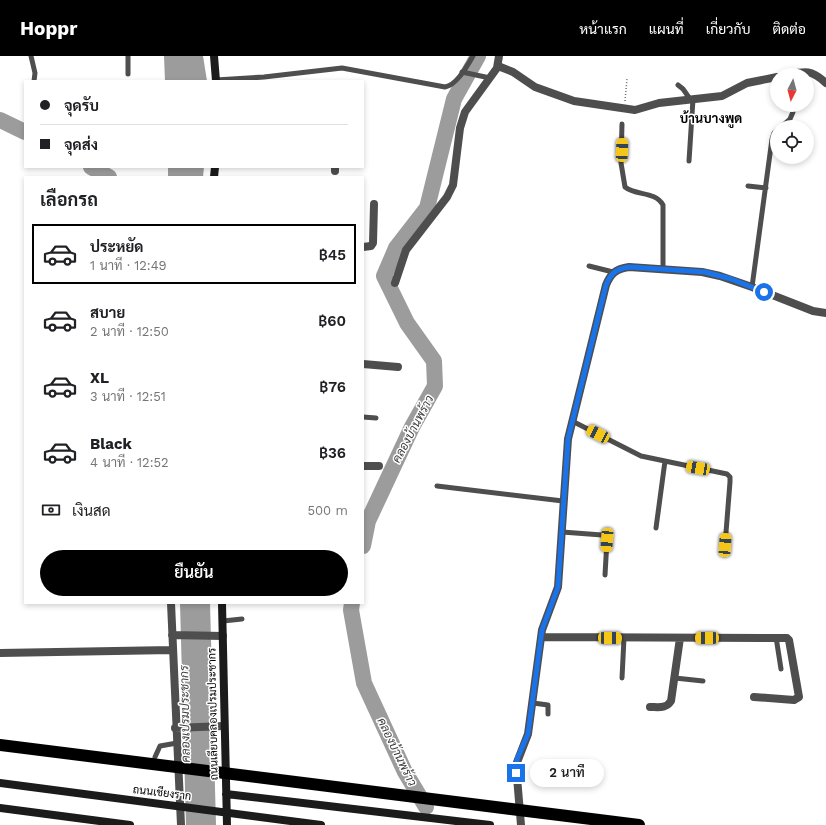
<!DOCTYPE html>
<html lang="th">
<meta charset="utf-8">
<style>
body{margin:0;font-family:"Work Sans",Sarabun,sans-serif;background:#f2f2f2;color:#202124;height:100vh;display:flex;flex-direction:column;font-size:15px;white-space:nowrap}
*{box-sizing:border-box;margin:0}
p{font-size:13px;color:#757577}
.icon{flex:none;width:22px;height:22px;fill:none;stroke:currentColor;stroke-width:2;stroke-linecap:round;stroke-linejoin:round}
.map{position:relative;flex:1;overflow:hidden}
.details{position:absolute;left:24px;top:120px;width:340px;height:428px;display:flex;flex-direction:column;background:#fff;border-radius:0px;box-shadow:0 2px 6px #0003}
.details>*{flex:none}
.hud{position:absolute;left:24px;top:24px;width:340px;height:88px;border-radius:0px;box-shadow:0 2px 6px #0003;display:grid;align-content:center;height:88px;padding:0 16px;background:#fff}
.needle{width:26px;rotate:186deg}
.tools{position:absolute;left:770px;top:12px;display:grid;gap:8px}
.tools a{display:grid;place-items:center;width:44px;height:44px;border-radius:50%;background:#fff;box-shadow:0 2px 6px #0003;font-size:20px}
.end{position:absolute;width:18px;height:18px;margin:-9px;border:5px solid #1a73e8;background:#fff;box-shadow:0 0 0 2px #fff}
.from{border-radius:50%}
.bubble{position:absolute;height:28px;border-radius:14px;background:#fff;box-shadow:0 2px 6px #0003;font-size:13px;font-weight:600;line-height:28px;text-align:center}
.car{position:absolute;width:12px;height:24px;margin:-12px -6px;border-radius:5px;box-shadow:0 0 3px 1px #0007;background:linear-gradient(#f5c518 24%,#345 0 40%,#f5c518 0 76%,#345 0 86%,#f5c518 0)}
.hud b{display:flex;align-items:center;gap:14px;height:38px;font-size:15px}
.hud b+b{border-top:1px solid #e0e0e0}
.hud i{width:10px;height:10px;background:#202124}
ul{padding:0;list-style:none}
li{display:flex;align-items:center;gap:12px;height:60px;margin:0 8px 6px;padding:0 8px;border:2px solid transparent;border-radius:0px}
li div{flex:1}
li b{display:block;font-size:15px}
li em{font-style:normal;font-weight:600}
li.on{border-color:#000}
li>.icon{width:36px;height:36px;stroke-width:1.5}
h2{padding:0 16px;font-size:18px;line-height:48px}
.pay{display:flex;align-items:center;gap:10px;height:44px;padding:0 16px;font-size:15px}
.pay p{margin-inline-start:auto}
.primary-button{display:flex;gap:8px;margin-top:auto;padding:8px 16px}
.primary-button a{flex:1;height:46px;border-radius:24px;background:#000;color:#fff;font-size:16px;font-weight:600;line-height:46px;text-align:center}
header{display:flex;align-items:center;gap:24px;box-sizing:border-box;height:56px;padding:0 20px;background:#000;color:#fff}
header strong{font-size:19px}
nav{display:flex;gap:22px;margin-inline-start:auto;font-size:14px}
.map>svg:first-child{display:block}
</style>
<header>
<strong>Hoppr</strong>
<nav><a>หน้าแรก</a><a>แผนที่</a><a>เกี่ยวกับ</a><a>ติดต่อ</a></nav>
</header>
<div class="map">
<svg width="826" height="769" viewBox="0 0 826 769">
<rect width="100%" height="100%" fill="#fff"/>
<!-- water -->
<path fill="#9c9c9c" d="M 164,0 L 203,0 L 207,25 L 165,25 Z
M 168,111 L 204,111 L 203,121 L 168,121 Z
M 180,547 L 210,547 L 216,769 L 186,769 Z"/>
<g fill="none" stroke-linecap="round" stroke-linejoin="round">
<!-- river -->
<path stroke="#9c9c9c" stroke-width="16" d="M 0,64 L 25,76
M 91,111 L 109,121
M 363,490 L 368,465 L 412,371 L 435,330 L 434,305 L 407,267 L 384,220 L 396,192 L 427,152 L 454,43 L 478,0
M 352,547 L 351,554 L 364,627 L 405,716 L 426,751"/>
<!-- path -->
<path stroke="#707070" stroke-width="1.5" stroke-dasharray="1 2" stroke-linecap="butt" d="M 625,45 L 627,23"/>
<!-- lane -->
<path stroke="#4e4e4e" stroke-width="5" d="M 31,0 L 35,17 L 34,25
M 462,16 L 490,22
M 128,18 L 128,0
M 216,24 L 264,21 L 342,12 L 445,31 C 457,29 467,10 473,0
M 678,29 L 683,33 L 690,43
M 622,68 L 621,107 L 625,131 C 636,140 655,135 663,149 L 663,213
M 781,71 L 790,63 L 793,56
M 689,105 L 693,43
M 748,130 L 766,132
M 589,210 L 613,216
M 752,231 L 772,83 L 774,77 L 777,74
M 363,361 L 376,362
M 572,365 L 641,400 L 727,418 L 730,421 L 730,426 L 725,489
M 437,430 L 563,445
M 656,472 L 665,405
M 562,476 L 602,479 L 607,484 L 605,519
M 223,565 L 242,563
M 776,581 L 781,613
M 622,622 L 624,582
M 675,622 L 703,625
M 533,647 L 548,649 L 548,658
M 155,701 L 160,690 L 177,687"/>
<!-- street -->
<path stroke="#4e4e4e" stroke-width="8" d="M 498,10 L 513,16 L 535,31 L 574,45 L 635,54 L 659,47 L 722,40 L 747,27 L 777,21
M 786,19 C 805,15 811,13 826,27
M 335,115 L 335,111
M 363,191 L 371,190 L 373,187 L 374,148
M 395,227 L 406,194 L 447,141 L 453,129 L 460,72 L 465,56 L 497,12 L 499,0
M 363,308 L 398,311
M 363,410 L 379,410
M 171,547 L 181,769
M 172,579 L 223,580
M 541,581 L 787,582 L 789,584 L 799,641 L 794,644 L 754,641
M 0,597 L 172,594
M 650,651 C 658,651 666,653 671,645 L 680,582
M 175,672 L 224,670
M 521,769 L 516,709 L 528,678 L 542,574 L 558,531 L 568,383 L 606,229 C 611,217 616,213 629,211 L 702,216 L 720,220 L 752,231 L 813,255 L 826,257"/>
<!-- secondary -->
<path stroke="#1b1b1b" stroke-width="8" d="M 214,0 L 216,25
M 214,121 L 215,111
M 222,547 L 227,769
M 0,727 L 321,769
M 226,738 L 490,769
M 0,752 L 130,769"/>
<!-- highway -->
<path stroke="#000" stroke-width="12" d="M 0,689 L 639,769"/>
</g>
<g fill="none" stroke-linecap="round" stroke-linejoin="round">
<!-- route -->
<path stroke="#1a73e8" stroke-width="5" d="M 516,717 L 517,703 L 528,678 L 542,574 L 558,531 L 568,383 L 606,229 C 611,217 616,213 629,211 L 705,216 L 731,223 L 764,236"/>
</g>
<g text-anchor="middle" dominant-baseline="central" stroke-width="3" stroke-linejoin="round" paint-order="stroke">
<!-- street labels -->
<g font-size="11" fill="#000" stroke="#fff">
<text transform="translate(213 658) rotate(-91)">ถนนเลียบคลองเปรมประชากร</text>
<text transform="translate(162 737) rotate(7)">ถนนเชียงราก</text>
</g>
<!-- water labels -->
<g font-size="12" font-style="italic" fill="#3d3d3d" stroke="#fff">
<text transform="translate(413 373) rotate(-62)">คลองบ้านพร้าว</text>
<text transform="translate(185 658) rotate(-91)">คลองเปรมประชากร</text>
<text transform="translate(397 696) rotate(64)">คลองบ้านพร้าว</text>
</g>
<!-- quarter labels -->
<g font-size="13" font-weight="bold" fill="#000" stroke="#fff">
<text x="711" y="62">บ้านบางพูด</text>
</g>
</g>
</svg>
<div class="tools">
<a><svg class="needle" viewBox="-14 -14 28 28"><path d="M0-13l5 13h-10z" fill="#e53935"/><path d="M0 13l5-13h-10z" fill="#757577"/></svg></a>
<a><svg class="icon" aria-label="locate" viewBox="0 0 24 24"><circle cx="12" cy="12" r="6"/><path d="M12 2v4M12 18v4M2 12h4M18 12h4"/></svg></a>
</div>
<i class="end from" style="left:764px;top:236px"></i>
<i class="end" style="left:516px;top:717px"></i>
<div class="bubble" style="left:530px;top:703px;width:74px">2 นาที</div>
<i class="car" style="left:622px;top:94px;rotate:2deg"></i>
<i class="car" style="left:598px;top:378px;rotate:297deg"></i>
<i class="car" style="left:698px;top:412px;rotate:280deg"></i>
<i class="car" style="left:607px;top:484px;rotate:184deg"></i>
<i class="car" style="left:725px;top:489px;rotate:4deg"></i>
<i class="car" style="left:610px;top:582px;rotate:91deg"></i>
<i class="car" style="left:707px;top:582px;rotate:270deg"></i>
<div class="hud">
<b><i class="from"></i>จุดรับ</b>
<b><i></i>จุดส่ง</b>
</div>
<section class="details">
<h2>เลือกรถ</h2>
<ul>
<li class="on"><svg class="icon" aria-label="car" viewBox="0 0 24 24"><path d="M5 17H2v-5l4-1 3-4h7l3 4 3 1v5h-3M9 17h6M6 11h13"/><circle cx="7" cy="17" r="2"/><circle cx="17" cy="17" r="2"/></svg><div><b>ประหยัด</b><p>1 นาที · 12:49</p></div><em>฿45</em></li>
<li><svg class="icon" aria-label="car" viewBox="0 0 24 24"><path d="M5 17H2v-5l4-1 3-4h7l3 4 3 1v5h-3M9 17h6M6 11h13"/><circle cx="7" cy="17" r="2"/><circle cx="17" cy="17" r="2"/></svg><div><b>สบาย</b><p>2 นาที · 12:50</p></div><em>฿60</em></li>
<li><svg class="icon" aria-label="car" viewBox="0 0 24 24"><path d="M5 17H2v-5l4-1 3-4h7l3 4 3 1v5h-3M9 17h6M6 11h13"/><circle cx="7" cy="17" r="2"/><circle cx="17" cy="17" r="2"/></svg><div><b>XL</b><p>3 นาที · 12:51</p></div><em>฿76</em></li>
<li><svg class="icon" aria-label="car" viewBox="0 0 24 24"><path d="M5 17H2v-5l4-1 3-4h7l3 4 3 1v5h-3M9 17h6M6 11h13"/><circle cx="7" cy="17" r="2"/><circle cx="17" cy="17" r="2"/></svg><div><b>Black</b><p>4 นาที · 12:52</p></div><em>฿36</em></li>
</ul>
<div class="pay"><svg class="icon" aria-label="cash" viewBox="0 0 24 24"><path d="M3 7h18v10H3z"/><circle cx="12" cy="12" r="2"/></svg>เงินสด<p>500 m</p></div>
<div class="primary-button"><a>ยืนยัน</a></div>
</section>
</div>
